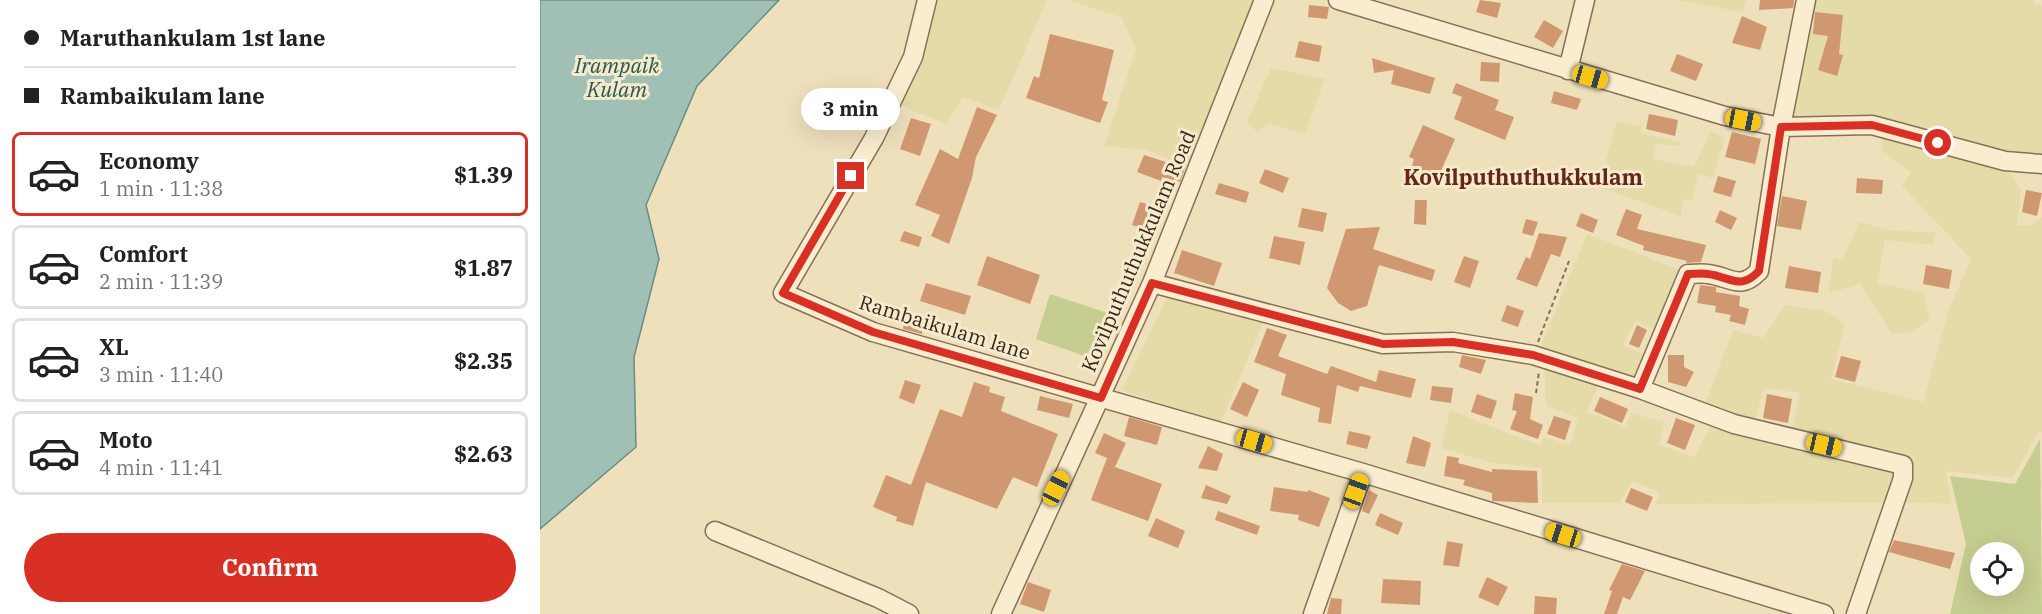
<!DOCTYPE html>
<meta charset="utf-8">
<style>
body{margin:0;font-family:"IBM Plex Serif",serif;background:#f6f6f6;color:#222;height:100vh;display:flex;flex-direction:column;font-size:22px;white-space:nowrap}
*{box-sizing:border-box;margin:0}
p{font-size:20px;color:#767676}
.icon{flex:none;width:33px;height:33px;fill:none;stroke:currentColor;stroke-width:2;stroke-linecap:round;stroke-linejoin:round}
.map{position:relative;flex:1;overflow:hidden}
.sheet{display:flex;flex-direction:column;background:#fff;width:540px}
.sheet>*{flex:none}
.banner{display:grid;align-content:center;height:132px;padding:0 24px;background:#fff}
.buttons{position:absolute;left:1430px;top:542px;display:grid;gap:12px}
.buttons a{display:grid;place-items:center;width:54px;height:54px;border-radius:50%;background:#fff;box-shadow:0 6px 24px #0002;font-size:30px}
.end{position:absolute;width:27px;height:27px;margin:-14px;border:8px solid #d93025;background:#fff;box-shadow:0 0 0 3px #fff}
.from{border-radius:50%}
.bubble{position:absolute;height:42px;border-radius:21px;background:#fff;box-shadow:0 6px 24px #0002;font-size:20px;font-weight:700;line-height:42px;text-align:center}
.car{position:absolute;width:18px;height:36px;margin:-18px -9px;border-radius:8px;box-shadow:0 0 4px 2px #0007;background:linear-gradient(#f5c518 24%,#345 0 40%,#f5c518 0 76%,#345 0 86%,#f5c518 0)}
.banner b{display:flex;align-items:center;gap:21px;height:57px;font-size:22px}
.banner b+b{border-top:2px solid #e0e0e0}
.banner i{width:15px;height:15px;background:#222}
ul{padding:0;list-style:none}
li{display:flex;align-items:center;gap:18px;height:84px;margin:0 12px 9px;padding:0 12px;border:3px solid #e0e0e0;border-radius:9px}
li div{flex:1}
li b{display:block;font-size:22px}
li em{font-style:normal;font-weight:700}
li.current{border-color:#d93025}
li>.icon{width:54px;height:54px;stroke-width:1.5}
.action{display:flex;gap:12px;margin-top:auto;padding:12px 24px}
.action a{flex:1;height:69px;border-radius:36px;background:#d93025;color:#fff;font-size:24px;font-weight:700;line-height:69px;text-align:center}
main{display:flex;flex:1;min-height:0}
.map>svg:first-child{display:block}
</style>
<main>
<section class="sheet">
<div class="banner">
<b><i class="from"></i>Maruthankulam 1st lane</b>
<b><i></i>Rambaikulam lane</b>
</div>
<ul>
<li class="current"><svg class="icon" aria-label="car" viewBox="0 0 24 24"><path d="M5 17H2v-5l4-1 3-4h7l3 4 3 1v5h-3M9 17h6M6 11h13"/><circle cx="7" cy="17" r="2"/><circle cx="17" cy="17" r="2"/></svg><div><b>Economy</b><p>1 min · 11:38</p></div><em>$1.39</em></li>
<li><svg class="icon" aria-label="car" viewBox="0 0 24 24"><path d="M5 17H2v-5l4-1 3-4h7l3 4 3 1v5h-3M9 17h6M6 11h13"/><circle cx="7" cy="17" r="2"/><circle cx="17" cy="17" r="2"/></svg><div><b>Comfort</b><p>2 min · 11:39</p></div><em>$1.87</em></li>
<li><svg class="icon" aria-label="car" viewBox="0 0 24 24"><path d="M5 17H2v-5l4-1 3-4h7l3 4 3 1v5h-3M9 17h6M6 11h13"/><circle cx="7" cy="17" r="2"/><circle cx="17" cy="17" r="2"/></svg><div><b>XL</b><p>3 min · 11:40</p></div><em>$2.35</em></li>
<li><svg class="icon" aria-label="car" viewBox="0 0 24 24"><path d="M5 17H2v-5l4-1 3-4h7l3 4 3 1v5h-3M9 17h6M6 11h13"/><circle cx="7" cy="17" r="2"/><circle cx="17" cy="17" r="2"/></svg><div><b>Moto</b><p>4 min · 11:41</p></div><em>$2.63</em></li>
</ul>
<div class="action"><a>Confirm</a></div>
</section>
<div class="map">
<svg width="1502" height="614" viewBox="0 0 1502 614">
<rect width="100%" height="100%" fill="#efe0bc"/>
<!-- farmland -->
<path fill="#e5dba9" d="M 390,0 L 507,0 L 459,110 L 423,97 L 407,124 L 356,104 Z
M 527,0 L 732,0 L 657,171 L 606,150 L 564,146 L 596,49 L 581,17 Z
M 1135,0 L 1206,0 L 1203,12 Z
M 1273,0 L 1494,0 L 1493,4 L 1502,5 L 1502,157 L 1469,153 L 1334,119 L 1249,121 Z
M 731,68 L 785,79 L 765,134 L 729,124 L 717,132 L 707,121 Z
M 1077,121 L 1101,126 L 1102,133 L 1141,142 L 1140,146 L 1116,144 L 1113,159 L 1154,167 L 1171,131 L 1185,138 L 1173,178 L 1158,174 L 1153,200 L 1143,199 L 1141,216 L 1064,189 L 1070,174 L 1066,160 Z
M 1340,131 L 1464,164 L 1481,190 L 1477,225 L 1491,225 L 1502,217 L 1502,432 L 1499,432 L 1472,478 L 1406,471 L 1412,504 L 1362,502 L 1372,464 L 1251,432 L 1260,393 L 1224,388 L 1215,421 L 1164,407 L 1193,330 L 1223,338 L 1245,305 L 1287,311 L 1305,324 L 1291,379 L 1383,402 L 1409,309 L 1431,259 L 1362,186 L 1371,173 L 1342,150 Z
M 1319,222 L 1353,231 L 1397,232 L 1392,245 L 1345,240 L 1337,283 L 1384,293 L 1390,320 L 1369,333 L 1351,333 L 1320,284 L 1289,293 L 1293,258 L 1303,259 Z
M 1047,234 L 1143,271 L 1115,329 L 1095,321 L 1083,346 L 1106,355 L 1097,382 L 998,353 Z
M 628,296 L 724,321 L 680,424 L 582,390 Z
M 1004,364 L 1061,380 L 1046,412 L 1086,427 L 1091,413 L 1125,422 L 1119,445 L 1154,457 L 1172,423 L 1360,470 L 1349,503 L 1116,504 L 1120,492 L 1092,481 L 1079,503 L 1002,503 L 1002,468 L 953,463 L 901,448 L 910,410 L 999,445 L 1004,437 L 1030,445 L 1038,418 L 1006,406 Z"/>
<!-- green -->
<path fill="#c6cd90" fill-rule="evenodd" d="M 510,294 L 571,314 L 553,359 L 496,339 Z
M 1500,439 L 1502,614 L 1410,614 L 1426,544 L 1410,476 L 1475,484 ZM 1440,552 L 1473,552 L 1473,585 L 1440,585 Z"/>
<!-- water -->
<path fill="#a0c0b6" stroke="#688d84" stroke-width="1.5" d="M 0,0 L 239,0 L 157,86 L 106,205 L 119,259 L 94,357 L 96,447 L 0,529 Z"/>
<!-- building -->
<path fill="#cf9870" d="M 940,0 L 961,3 L 957,18 L 936,12 Z
M 1220,0 L 1254,0 L 1254,2 L 1253,8 L 1219,10 Z
M 769,5 L 789,7 L 787,19 L 768,17 Z
M 1275,12 L 1303,15 L 1299,54 L 1303,55 L 1297,76 L 1278,70 L 1288,36 L 1273,34 Z
M 1202,16 L 1227,27 L 1220,50 L 1192,43 Z
M 1004,20 L 1023,31 L 1013,48 L 994,37 Z
M 510,34 L 574,50 L 562,100 L 568,102 L 560,123 L 486,98 L 494,76 L 499,78 Z
M 759,41 L 782,46 L 779,62 L 755,57 Z
M 1137,54 L 1163,64 L 1156,81 L 1130,71 Z
M 832,58 L 895,78 L 890,94 L 851,84 L 854,70 L 834,73 Z
M 941,62 L 960,63 L 959,82 L 940,81 Z
M 916,83 L 959,100 L 955,110 L 974,117 L 965,140 L 914,119 L 922,97 L 912,93 Z
M 1014,91 L 1041,99 L 1037,110 L 1011,103 Z
M 437,107 L 457,115 L 436,157 L 432,178 L 409,244 L 391,236 L 400,215 L 375,205 L 400,149 L 418,159 Z
M 1109,114 L 1138,120 L 1135,136 L 1106,129 Z
M 371,118 L 391,124 L 380,156 L 360,149 Z
M 883,125 L 915,139 L 897,180 L 870,172 L 874,159 L 869,157 Z
M 1192,132 L 1221,139 L 1215,164 L 1185,157 Z
M 604,155 L 645,168 L 640,182 L 622,177 L 621,181 L 597,172 Z
M 725,169 L 749,178 L 743,193 L 719,183 Z
M 1178,176 L 1196,181 L 1191,197 L 1173,192 Z
M 1317,178 L 1343,180 L 1342,194 L 1316,193 Z
M 679,183 L 709,192 L 706,203 L 675,194 Z
M 1486,190 L 1502,193 L 1497,216 L 1482,212 Z
M 1242,196 L 1267,201 L 1261,230 L 1237,226 Z
M 875,200 L 887,200 L 886,225 L 874,224 Z
M 600,202 L 611,205 L 604,229 L 592,225 Z
M 762,208 L 787,213 L 783,232 L 758,227 Z
M 1086,209 L 1102,215 L 1097,229 L 1166,245 L 1161,262 L 1146,263 L 1147,261 L 1103,250 L 1104,246 L 1076,235 Z
M 1180,210 L 1197,218 L 1191,230 L 1175,222 Z
M 1041,213 L 1058,220 L 1053,233 L 1036,226 Z
M 986,219 L 998,222 L 993,236 L 982,233 Z
M 840,227 L 833,249 L 895,270 L 892,281 L 839,265 L 827,306 L 811,311 L 798,303 L 787,288 L 806,229 Z
M 364,231 L 382,237 L 379,247 L 360,241 Z
M 999,233 L 1027,237 L 1020,257 L 1011,254 L 997,287 L 976,279 L 986,257 L 990,259 Z
M 734,236 L 765,242 L 760,265 L 729,258 Z
M 642,250 L 682,263 L 674,286 L 634,273 Z
M 447,256 L 500,275 L 490,304 L 437,285 Z
M 924,256 L 939,261 L 930,288 L 914,282 Z
M 1386,265 L 1412,270 L 1409,289 L 1383,284 Z
M 1249,266 L 1281,272 L 1278,293 L 1245,288 Z
M 386,283 L 431,296 L 425,315 L 380,301 Z
M 1160,285 L 1176,287 L 1176,292 L 1200,296 L 1199,306 L 1209,309 L 1205,325 L 1189,321 L 1191,315 L 1175,312 L 1176,306 L 1157,303 Z
M 967,305 L 984,311 L 978,327 L 961,321 Z
M 364,323 L 383,324 L 382,334 L 363,329 Z
M 1097,325 L 1107,330 L 1099,348 L 1089,344 Z
M 727,328 L 747,335 L 738,356 L 787,374 L 791,366 L 836,382 L 839,370 L 876,379 L 871,398 L 820,386 L 818,392 L 797,385 L 791,424 L 778,422 L 780,408 L 741,395 L 746,374 L 714,362 Z
M 922,355 L 946,360 L 941,374 L 919,367 Z
M 1128,355 L 1144,355 L 1144,367 L 1154,372 L 1146,387 L 1128,382 Z
M 1301,356 L 1321,361 L 1315,382 L 1295,377 Z
M 365,380 L 381,385 L 374,404 L 359,398 Z
M 434,382 L 450,387 L 449,392 L 465,397 L 461,411 L 518,434 L 497,487 L 473,477 L 457,509 L 386,482 L 373,526 L 356,521 L 357,517 L 333,507 L 346,475 L 371,485 L 400,409 L 422,417 Z
M 703,382 L 719,390 L 707,417 L 690,409 Z
M 892,386 L 913,388 L 911,403 L 890,400 Z
M 975,393 L 993,397 L 990,419 L 1003,425 L 998,439 L 970,429 L 977,411 L 972,410 Z
M 937,394 L 957,401 L 951,419 L 931,412 Z
M 1227,394 L 1252,399 L 1248,423 L 1223,418 Z
M 500,396 L 533,404 L 529,418 L 497,410 Z
M 1060,397 L 1088,409 L 1082,423 L 1054,411 Z
M 1014,416 L 1031,421 L 1025,440 L 1007,434 Z
M 589,417 L 622,427 L 617,445 L 584,436 Z
M 1136,418 L 1155,425 L 1145,450 L 1127,443 Z
M 809,431 L 831,436 L 827,449 L 806,444 Z
M 564,433 L 586,443 L 575,467 L 622,484 L 608,521 L 551,500 L 567,458 L 555,453 Z
M 873,436 L 891,443 L 885,467 L 866,463 Z
M 668,446 L 683,454 L 677,471 L 658,468 Z
M 907,456 L 919,458 L 918,463 L 952,472 L 952,469 L 997,471 L 998,503 L 952,501 L 952,493 L 923,485 L 925,480 L 904,476 Z
M 666,485 L 691,496 L 687,504 L 661,498 Z
M 734,487 L 768,492 L 768,490 L 790,498 L 779,527 L 758,520 L 759,515 L 730,511 Z
M 1091,488 L 1113,497 L 1107,511 L 1085,502 Z
M 829,490 L 838,495 L 829,514 L 822,511 Z
M 678,511 L 720,526 L 717,535 L 675,520 Z
M 840,513 L 863,523 L 858,535 L 835,525 Z
M 616,518 L 645,531 L 638,548 L 608,536 Z
M 1354,540 L 1415,553 L 1410,569 L 1349,552 Z
M 907,541 L 923,544 L 919,567 L 903,565 Z
M 1082,564 L 1105,571 L 1090,600 L 1083,597 L 1077,614 L 1064,614 L 1072,591 L 1069,590 Z
M 947,577 L 968,587 L 958,606 L 938,597 Z
M 843,579 L 881,581 L 880,605 L 841,603 Z
M 488,582 L 511,590 L 504,612 L 480,604 Z
M 995,596 L 1017,598 L 1016,614 L 994,614 Z
M 791,598 L 802,599 L 801,614 L 787,614 Z"/>
<g fill="none" stroke-linecap="round" stroke-linejoin="round">
<defs>
<path id="minor" d="M 387,0 L 373,57 L 334,138 L 243,293 L 333,332 L 823,473 L 1284,614
M 798,0 L 1185,116 L 1241,127 L 1332,125 L 1465,161 L 1502,164
M 1028,70 L 1045,0
M 612,283 L 843,344 L 913,342 L 993,355 L 1100,389 L 1194,424 L 1363,465 L 1363,478 L 1316,614
M 1100,389 L 1148,274 C 1155,274 1162,273 1168,274 C 1191,277 1200,291 1219,271 L 1241,127 L 1266,0
M 175,531 L 338,598 L 369,614
M 461,614 L 612,283 L 724,0
M 773,614 L 823,473"/>
</defs>
<!-- minor casing -->
<use href="#minor" stroke="#877055" stroke-width="21"/>
<!-- path -->
<path stroke="#877055" stroke-width="2" stroke-dasharray="4.5 3" stroke-linecap="butt" d="M 998,342 L 1029,261
M 996,393 L 999,372"/>
<!-- minor -->
<use href="#minor" stroke="#faedcf" stroke-width="18"/>
</g>
<g fill="none" stroke-linecap="round" stroke-linejoin="round">
<!-- route -->
<path stroke="#d93025" stroke-width="8" d="M 311,176 L 243,293 L 333,332 L 561,398 L 612,283 L 843,344 L 913,342 L 993,355 L 1100,389 L 1148,274 C 1155,274 1162,273 1168,274 C 1191,277 1200,291 1219,271 L 1241,127 L 1332,125 L 1398,143"/>
</g>
<g text-anchor="middle" dominant-baseline="central" stroke-width="6" stroke-linejoin="round" paint-order="stroke">
<!-- street labels -->
<g font-size="20" fill="#35281b" stroke="#f6eacc">
<text transform="translate(598 251) rotate(-67)">Kovilputhuthukkulam Road</text>
<text transform="translate(405 327) rotate(17)">Rambaikulam lane</text>
</g>
<!-- water labels -->
<g font-size="21" font-style="italic" fill="#295653" stroke="#f6eacc">
<text x="77" y="65">Irampaik<tspan x="77" dy="24">Kulam</tspan></text>
</g>
<!-- quarter labels -->
<g font-size="22" font-weight="bold" fill="#632819" stroke="#f6eacc">
<text x="983" y="176">Kovilputhuthukkulam</text>
</g>
</g>
</svg>
<div class="buttons">
<a><svg class="icon" aria-label="locate" viewBox="0 0 24 24"><circle cx="12" cy="12" r="6"/><path d="M12 2v4M12 18v4M2 12h4M18 12h4"/></svg></a>
</div>
<i class="end from" style="left:1398px;top:143px"></i>
<i class="end" style="left:311px;top:176px"></i>
<div class="bubble" style="left:261px;top:88px;width:99px">3 min</div>
<i class="car" style="left:1050px;top:77px;rotate:106deg"></i>
<i class="car" style="left:1203px;top:120px;rotate:101deg"></i>
<i class="car" style="left:714px;top:441px;rotate:106deg"></i>
<i class="car" style="left:1284px;top:445px;rotate:103deg"></i>
<i class="car" style="left:516px;top:488px;rotate:27deg"></i>
<i class="car" style="left:816px;top:491px;rotate:20deg"></i>
<i class="car" style="left:1023px;top:535px;rotate:287deg"></i>
</div>
</main>
